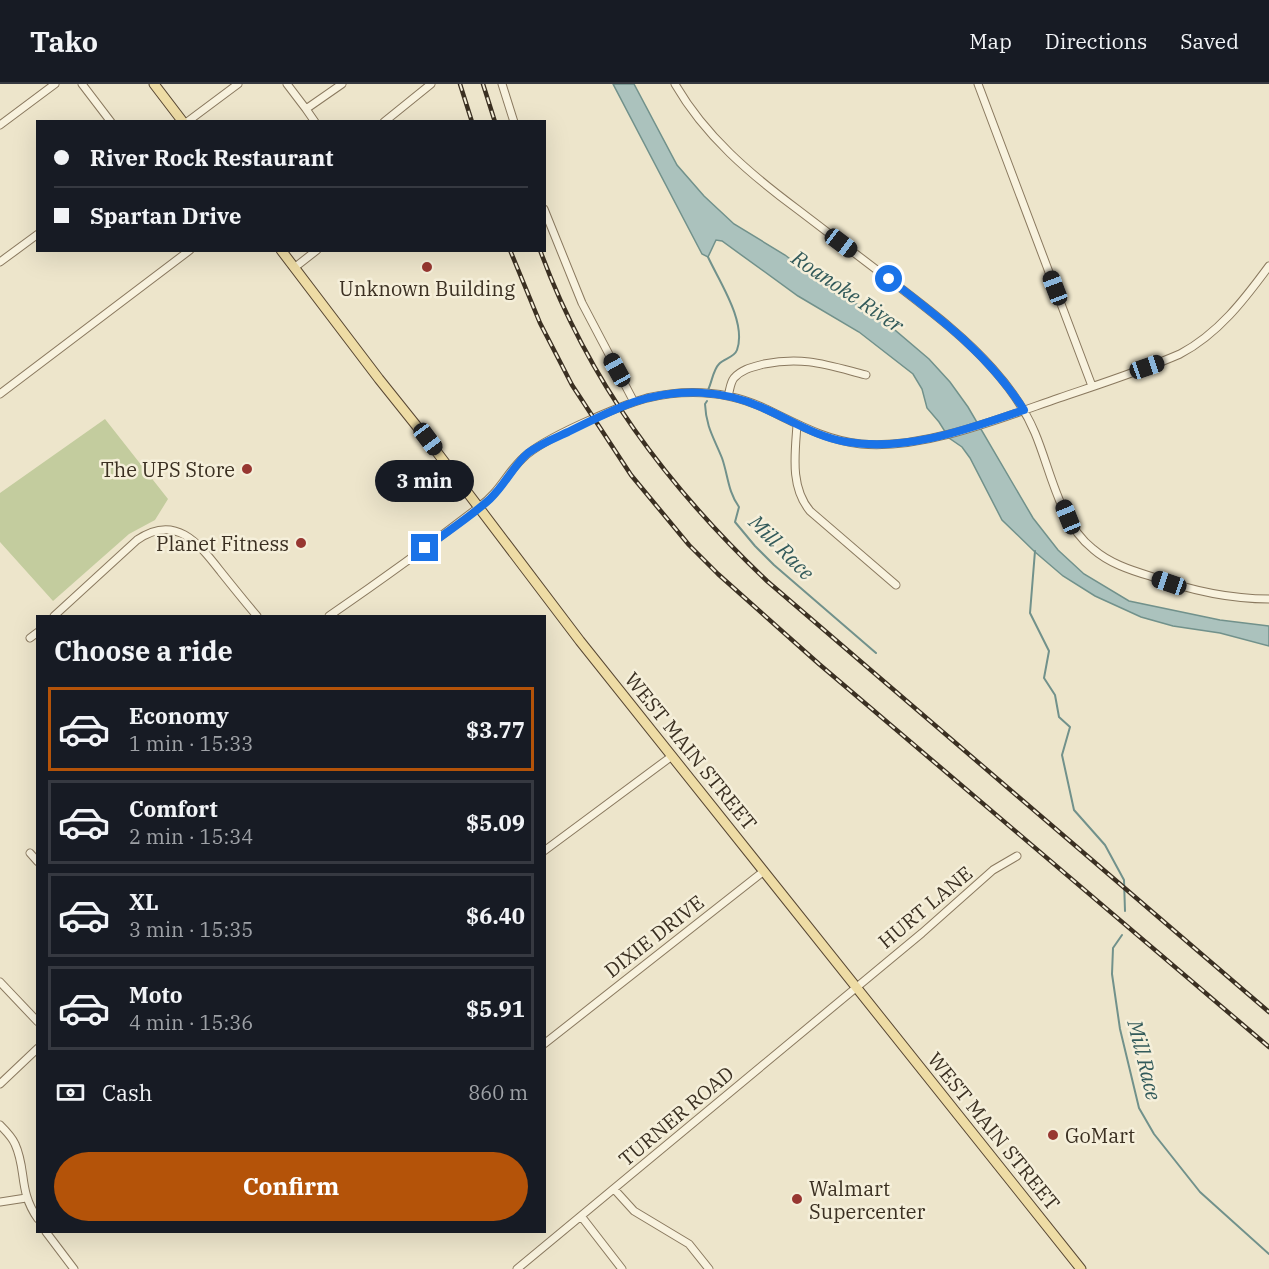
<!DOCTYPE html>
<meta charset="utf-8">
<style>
body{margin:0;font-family:"IBM Plex Serif",serif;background:#20242c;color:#f1f3f6;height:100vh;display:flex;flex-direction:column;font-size:22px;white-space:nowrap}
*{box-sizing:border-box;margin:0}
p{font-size:20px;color:#9ea1a6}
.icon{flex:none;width:33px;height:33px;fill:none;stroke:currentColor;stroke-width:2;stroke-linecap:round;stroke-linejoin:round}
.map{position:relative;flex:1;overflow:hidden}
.side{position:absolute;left:36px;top:531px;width:510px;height:618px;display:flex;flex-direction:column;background:#171b24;border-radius:0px;box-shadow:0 6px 24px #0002}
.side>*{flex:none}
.guide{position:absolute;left:36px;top:36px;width:510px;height:132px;border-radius:0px;box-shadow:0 6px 24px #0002;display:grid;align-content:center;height:132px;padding:0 18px;background:#171b24}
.end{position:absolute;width:27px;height:27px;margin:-14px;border:8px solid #1a73e8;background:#fff;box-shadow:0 0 0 3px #fff}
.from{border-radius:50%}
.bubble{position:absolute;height:42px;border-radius:21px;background:#171b24;box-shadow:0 6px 24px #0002;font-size:20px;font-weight:700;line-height:42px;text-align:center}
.car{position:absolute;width:18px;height:36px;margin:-18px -9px;border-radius:8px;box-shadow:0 0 4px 2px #0007;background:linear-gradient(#222 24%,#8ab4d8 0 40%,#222 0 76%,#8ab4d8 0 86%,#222 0)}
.guide b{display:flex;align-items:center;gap:21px;height:57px;font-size:22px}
.guide b+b{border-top:2px solid #363941}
.guide i{width:15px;height:15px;background:#f1f3f6}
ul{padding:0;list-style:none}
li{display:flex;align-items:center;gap:18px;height:84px;margin:0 12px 9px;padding:0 6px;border:3px solid #363941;border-radius:0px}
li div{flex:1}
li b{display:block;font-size:22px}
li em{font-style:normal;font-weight:700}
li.active{border-color:#b45309}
li>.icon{width:54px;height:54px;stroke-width:1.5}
h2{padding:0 18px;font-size:27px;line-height:72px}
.pay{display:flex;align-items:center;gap:15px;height:66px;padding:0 18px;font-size:22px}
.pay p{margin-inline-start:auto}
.primary-button{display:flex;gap:12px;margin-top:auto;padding:12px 18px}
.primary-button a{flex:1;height:69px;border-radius:36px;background:#b45309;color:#fff;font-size:24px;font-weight:700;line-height:69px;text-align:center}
header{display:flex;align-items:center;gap:36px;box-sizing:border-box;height:84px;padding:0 30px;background:#171b24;border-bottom:2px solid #363941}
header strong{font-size:28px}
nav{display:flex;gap:33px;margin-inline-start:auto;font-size:21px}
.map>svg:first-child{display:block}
</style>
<header>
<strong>Tako</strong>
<nav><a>Map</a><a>Directions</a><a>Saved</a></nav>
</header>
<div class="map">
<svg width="1269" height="1185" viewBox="0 0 1269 1185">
<rect width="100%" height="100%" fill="#ede5cb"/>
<!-- green -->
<path fill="#c3cc9e" d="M 105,335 L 168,415 L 155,436 L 129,450 L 53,517 L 0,458 L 0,409 Z"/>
<!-- water -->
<path fill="#abc2bd" stroke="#71918b" stroke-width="1.5" d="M 613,0 L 634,0 L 677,81 L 704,112 L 734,140 L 785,171 L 835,209 L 876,230 L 929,275 L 950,298 L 968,323 L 1033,434 L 1058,466 L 1084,490 L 1129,517 L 1220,536 L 1269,542 L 1269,562 L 1220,549 L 1173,542 L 1141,533 L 1095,512 L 1063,492 L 1035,468 L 1002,436 L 970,374 L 962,363 L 949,354 L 939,338 L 927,324 L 922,305 L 913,290 L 859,248 L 798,212 L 722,157 L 716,156 L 708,173 L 702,170 Z"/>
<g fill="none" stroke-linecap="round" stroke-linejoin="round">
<!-- stream -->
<path stroke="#71918b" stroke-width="2" d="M 708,173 C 719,197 747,238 737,266 C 734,274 724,274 719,280 C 713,286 712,298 708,306
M 707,317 L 705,320 C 706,343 714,354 722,374 C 728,391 728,408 739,423 L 735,438 L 755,462 L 774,481 L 876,569
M 1035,467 L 1030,529 L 1049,567 L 1044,594 L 1055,611 L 1059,633 L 1070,643 L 1062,671 L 1074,726 L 1105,761 L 1124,796 L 1125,827
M 1122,851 L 1113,864 L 1112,890 L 1120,945 L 1139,1024 L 1154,1050 L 1200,1108 L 1269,1170"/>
<defs>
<path id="minor" d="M 82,0 L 111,38
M 287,0 L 306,25 L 342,0
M 502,0 L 514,38
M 675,0 C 705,52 750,90 797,125 C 830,150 862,175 894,199 C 929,226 964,252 993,285 C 1010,304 1025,325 1035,349 C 1051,387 1059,438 1093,465 C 1109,479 1130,486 1150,492 C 1189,506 1227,515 1269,515
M 978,0 L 1092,302
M 306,25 L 315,38
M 187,38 L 238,0
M 384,38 L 431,0
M 0,41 L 55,0
M 544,125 L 582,219 L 634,318
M 0,178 L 38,150
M 294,184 L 317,166
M 0,310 L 190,166
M 728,312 C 730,306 730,299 734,294 C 742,285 753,283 764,280 C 804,272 827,281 866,291
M 797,341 C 795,370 790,403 810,427 L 896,501
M 54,532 L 137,456 C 176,429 199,460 221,488 C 233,503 245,518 257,532
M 329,532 C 380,497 430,461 479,423 C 500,408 506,390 523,374 C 543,354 619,322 647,314 C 686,305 727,307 764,324 C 796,339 824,356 861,360 C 923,366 1001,334 1059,314 C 1100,300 1141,287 1180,270 C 1218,250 1244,216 1269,182
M 30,554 L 38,548
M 544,767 L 672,672
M 30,769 L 38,778
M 0,898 L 38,938
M 544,960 L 764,787
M 0,1000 L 38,964
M 0,1041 C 6,1047 12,1053 15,1060 C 27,1086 18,1107 38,1135
M 614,1105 L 634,1127 L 689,1160 L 709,1185
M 0,1118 L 26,1114
M 581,1132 L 622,1185
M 46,1148 L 74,1185
M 517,1185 L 922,849 L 993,786 L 1017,772"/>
<path id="major" d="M 154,0 L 183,38
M 281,166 L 379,295 L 427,355 L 580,557 L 1081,1185"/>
</defs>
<!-- minor casing -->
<use href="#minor" stroke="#8a795f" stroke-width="9"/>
<!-- major casing -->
<use href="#major" stroke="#584733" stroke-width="11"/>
<!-- minor -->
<use href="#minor" stroke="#f8f2de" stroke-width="7"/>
<!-- major -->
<use href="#major" stroke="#eedca5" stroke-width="9"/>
<defs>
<path id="rail" d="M 460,0 L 472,38
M 483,0 L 495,38
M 510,166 L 540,239 L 572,301 L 631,391 L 689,461 L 718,490 L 819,580 L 1269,963
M 540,166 C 588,297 667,402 767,497 L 1269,928"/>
</defs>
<!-- rail casing -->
<use href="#rail" stroke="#3b3022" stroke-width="4.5"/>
<!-- rail -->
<use href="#rail" stroke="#f5efda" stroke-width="2" stroke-dasharray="7" stroke-linecap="butt"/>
</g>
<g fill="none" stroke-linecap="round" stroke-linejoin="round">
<!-- route -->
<path stroke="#1a73e8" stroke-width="8" d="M 425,464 C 447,448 470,433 490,415 C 505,401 513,382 528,369 C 540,360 555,354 568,348 C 590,337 612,326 634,318 C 676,304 723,305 763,324 C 791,336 816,353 847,358 C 907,368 968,345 1024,326 C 989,271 940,234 889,195"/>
</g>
<!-- markers -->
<g fill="#973731" stroke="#f5efda" stroke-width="2">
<circle cx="427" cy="183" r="6"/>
<circle cx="247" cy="385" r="6"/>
<circle cx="301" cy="459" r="6"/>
<circle cx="1053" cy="1051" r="6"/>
<circle cx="797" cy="1115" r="6"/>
</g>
<g text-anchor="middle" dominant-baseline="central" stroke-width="5" stroke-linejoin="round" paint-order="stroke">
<!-- poi labels -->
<g font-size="20" fill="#3b3022" stroke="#f5efda" text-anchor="end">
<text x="427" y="204" text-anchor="middle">Unknown Building</text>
<text x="235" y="385">The UPS Store</text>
<text x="289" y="459">Planet Fitness</text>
<text x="1065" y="1051" text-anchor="start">GoMart</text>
<text x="809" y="1104" text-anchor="start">Walmart<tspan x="809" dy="23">Supercenter</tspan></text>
</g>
<!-- street labels -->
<g font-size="20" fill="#3b3022" stroke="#f5efda">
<text transform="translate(691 667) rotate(51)">WEST MAIN STREET</text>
<text transform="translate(925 823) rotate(-40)">HURT LANE</text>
<text transform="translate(654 852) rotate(-38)">DIXIE DRIVE</text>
<text transform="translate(676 1032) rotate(-40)">TURNER ROAD</text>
<text transform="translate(994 1047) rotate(51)">WEST MAIN STREET</text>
</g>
<!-- water labels -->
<g font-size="21" font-style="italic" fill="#325a5a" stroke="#f5efda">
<text transform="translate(848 207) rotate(34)">Roanoke River</text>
<text transform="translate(782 463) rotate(45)">Mill Race</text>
<text transform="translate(1145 976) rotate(76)">Mill Race</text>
</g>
</g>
</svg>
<i class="end from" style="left:889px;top:195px"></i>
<i class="end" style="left:425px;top:464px"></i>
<div class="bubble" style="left:375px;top:376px;width:99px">3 min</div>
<i class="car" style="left:841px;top:159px;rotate:127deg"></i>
<i class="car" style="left:1055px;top:204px;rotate:339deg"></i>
<i class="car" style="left:1147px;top:283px;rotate:71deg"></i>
<i class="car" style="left:617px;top:286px;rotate:331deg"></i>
<i class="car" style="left:428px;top:355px;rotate:143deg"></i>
<i class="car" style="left:1068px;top:433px;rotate:338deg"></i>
<i class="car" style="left:1169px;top:499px;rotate:289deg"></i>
<div class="guide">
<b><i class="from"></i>River Rock Restaurant</b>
<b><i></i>Spartan Drive</b>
</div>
<section class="side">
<h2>Choose a ride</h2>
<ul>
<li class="active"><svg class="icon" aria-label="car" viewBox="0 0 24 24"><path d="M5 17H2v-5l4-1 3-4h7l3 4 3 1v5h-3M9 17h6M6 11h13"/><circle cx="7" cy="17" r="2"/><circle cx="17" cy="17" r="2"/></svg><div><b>Economy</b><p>1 min · 15:33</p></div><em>$3.77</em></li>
<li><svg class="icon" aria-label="car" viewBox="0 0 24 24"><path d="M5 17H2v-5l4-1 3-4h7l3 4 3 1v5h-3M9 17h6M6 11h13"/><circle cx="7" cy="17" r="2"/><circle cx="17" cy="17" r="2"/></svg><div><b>Comfort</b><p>2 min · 15:34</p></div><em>$5.09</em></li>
<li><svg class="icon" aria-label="car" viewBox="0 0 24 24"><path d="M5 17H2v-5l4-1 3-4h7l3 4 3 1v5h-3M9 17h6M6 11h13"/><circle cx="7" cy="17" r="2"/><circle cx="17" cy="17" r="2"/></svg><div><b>XL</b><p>3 min · 15:35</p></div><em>$6.40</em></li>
<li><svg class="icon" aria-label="car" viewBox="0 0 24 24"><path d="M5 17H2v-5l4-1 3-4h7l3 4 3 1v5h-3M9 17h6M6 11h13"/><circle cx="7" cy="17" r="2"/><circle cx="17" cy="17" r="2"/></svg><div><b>Moto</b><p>4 min · 15:36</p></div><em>$5.91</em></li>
</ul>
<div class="pay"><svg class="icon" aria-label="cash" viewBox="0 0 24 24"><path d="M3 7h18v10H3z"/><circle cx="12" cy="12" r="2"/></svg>Cash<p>860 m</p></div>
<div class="primary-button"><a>Confirm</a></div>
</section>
</div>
